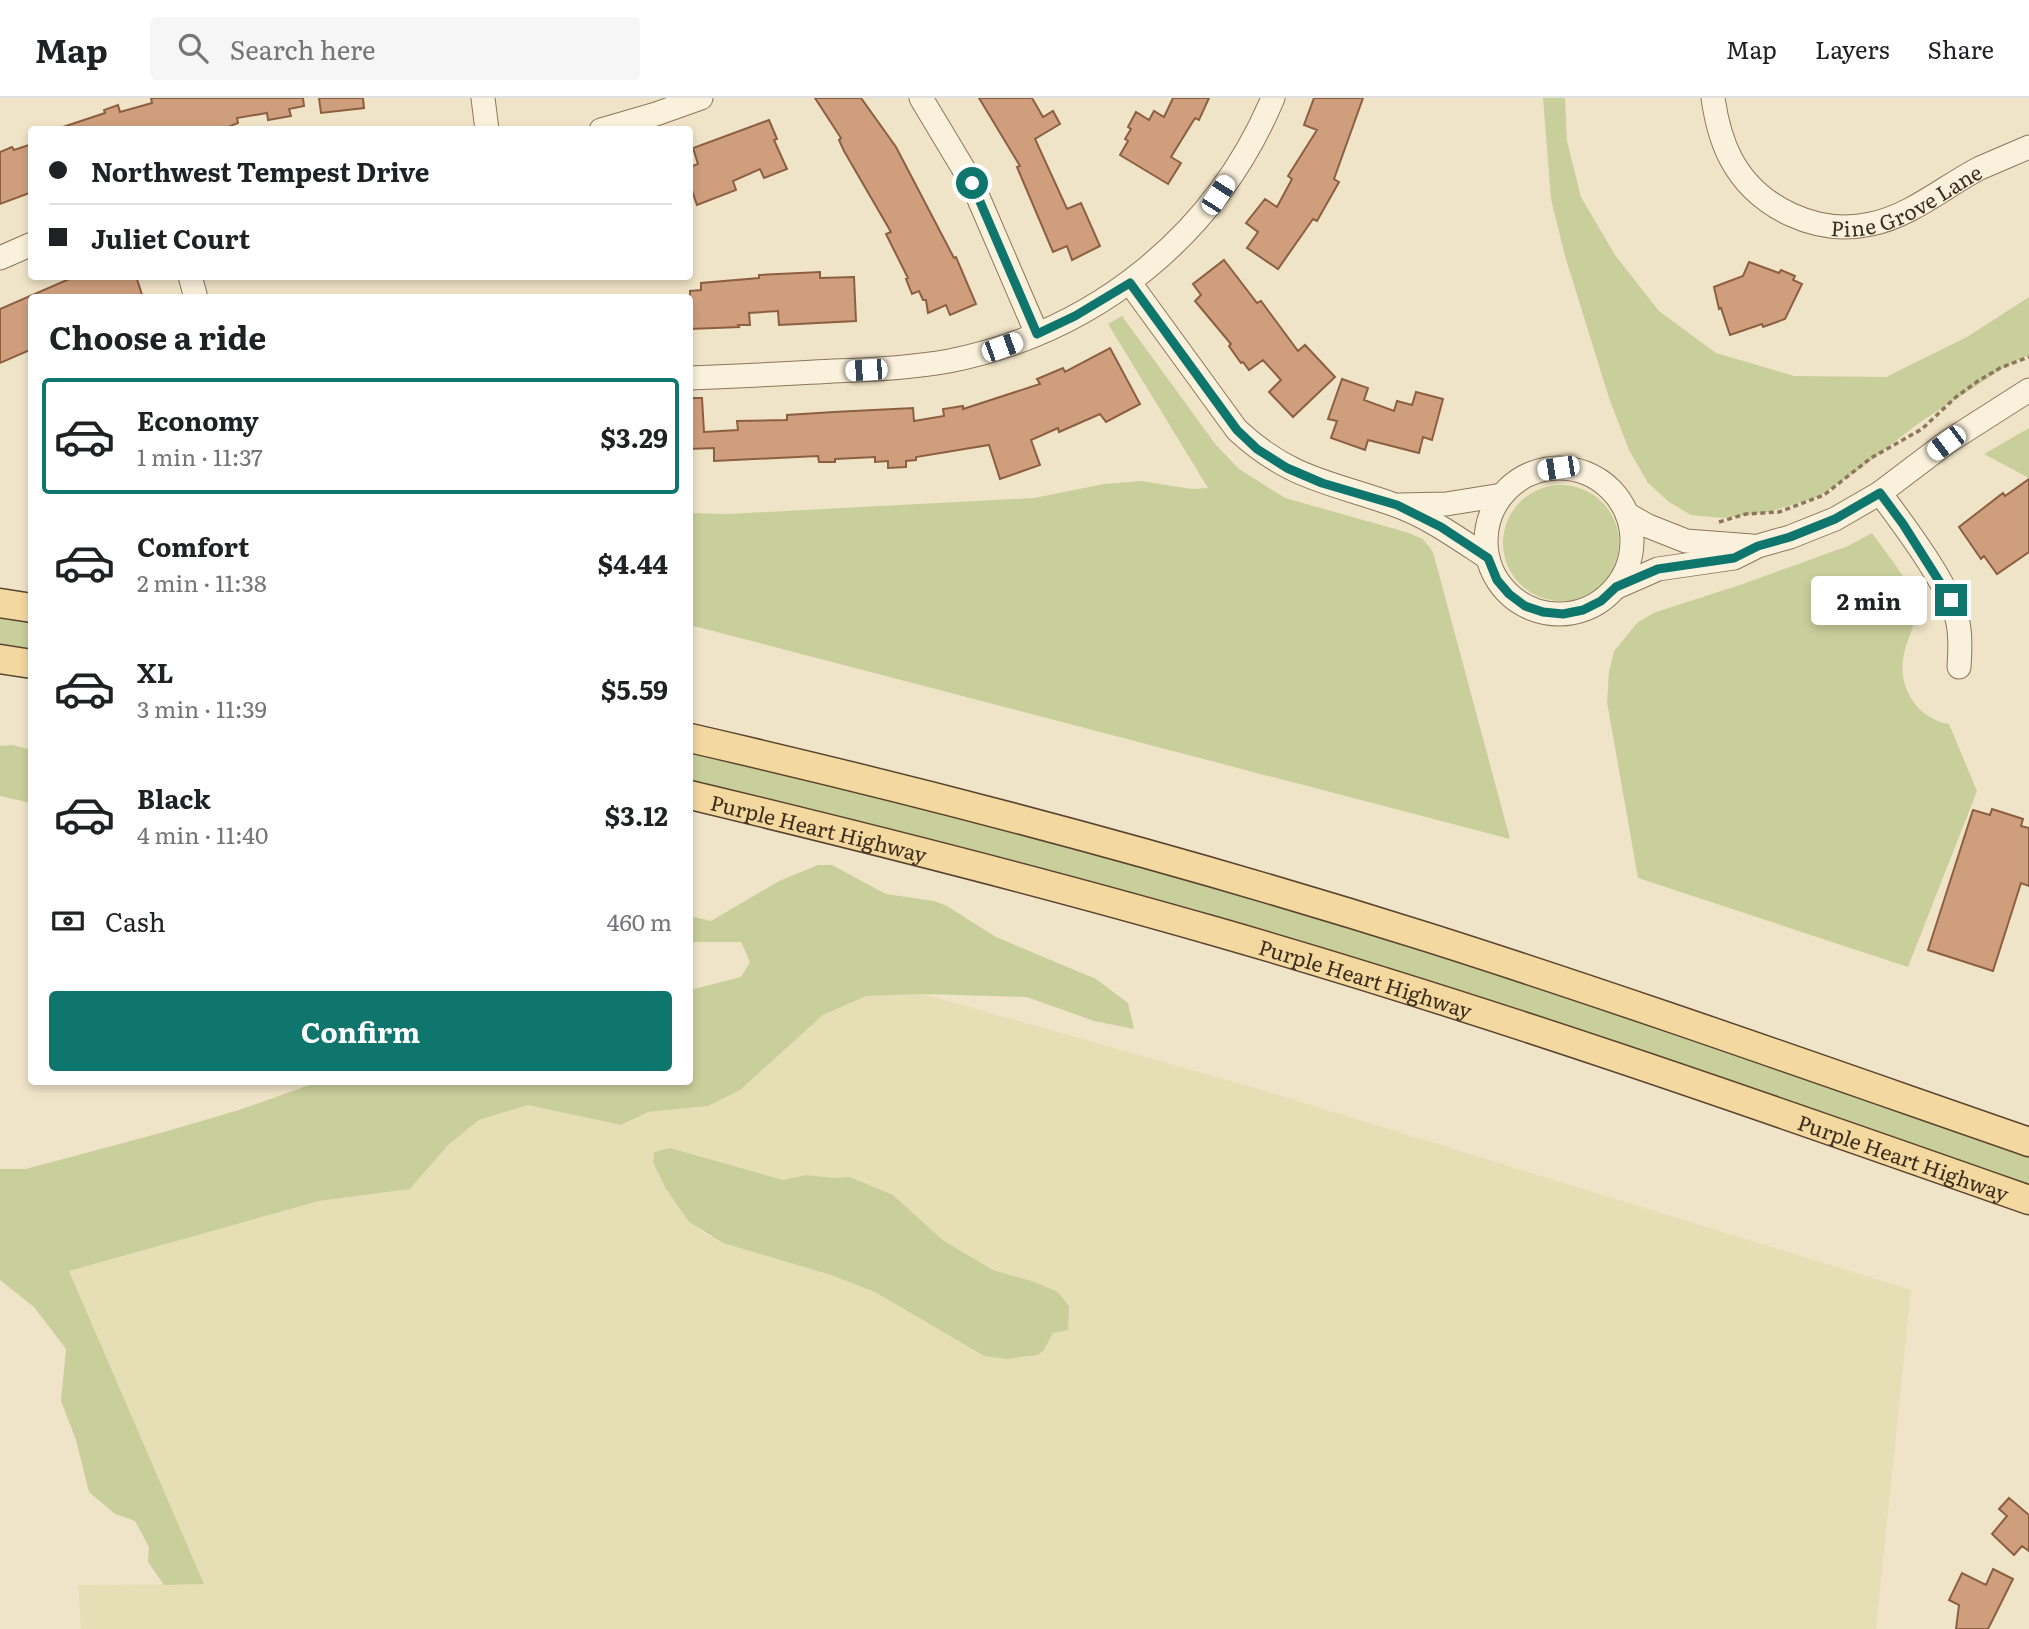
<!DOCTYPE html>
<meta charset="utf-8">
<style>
body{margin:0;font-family:Literata,serif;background:#f6f6f6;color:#202124;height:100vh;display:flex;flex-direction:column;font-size:26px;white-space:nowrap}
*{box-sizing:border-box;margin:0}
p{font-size:23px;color:#757577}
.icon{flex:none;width:38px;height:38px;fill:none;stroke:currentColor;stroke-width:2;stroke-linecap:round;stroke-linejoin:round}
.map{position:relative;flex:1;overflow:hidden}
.details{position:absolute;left:28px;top:196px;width:665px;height:791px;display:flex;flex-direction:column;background:#fff;border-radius:7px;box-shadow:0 4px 10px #0003}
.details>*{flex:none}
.top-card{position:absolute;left:28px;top:28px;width:665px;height:154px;border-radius:7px;box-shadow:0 4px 10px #0003;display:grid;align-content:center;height:154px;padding:0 21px;background:#fff}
.end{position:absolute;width:32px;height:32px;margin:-16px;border:9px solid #0f766e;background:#fff;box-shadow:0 0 0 4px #fff}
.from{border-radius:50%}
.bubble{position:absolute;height:49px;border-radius:7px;background:#fff;box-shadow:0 4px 10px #0003;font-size:23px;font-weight:700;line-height:49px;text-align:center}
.car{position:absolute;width:21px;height:42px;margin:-21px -10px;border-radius:9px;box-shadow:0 0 5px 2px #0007;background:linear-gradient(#fff 24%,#345 0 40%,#fff 0 76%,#345 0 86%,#fff 0)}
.top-card b{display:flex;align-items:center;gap:24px;height:66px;font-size:26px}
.top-card b+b{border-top:2px solid #e0e0e0}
.top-card i{width:18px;height:18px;background:#202124}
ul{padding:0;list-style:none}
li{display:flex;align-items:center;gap:21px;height:116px;margin:0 14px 10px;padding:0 7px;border:4px solid transparent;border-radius:7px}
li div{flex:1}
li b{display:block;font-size:26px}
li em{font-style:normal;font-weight:700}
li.current{border-color:#0f766e}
li>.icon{width:63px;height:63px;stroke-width:1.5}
h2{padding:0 21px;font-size:32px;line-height:84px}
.pay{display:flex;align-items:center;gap:18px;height:77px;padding:0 21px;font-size:26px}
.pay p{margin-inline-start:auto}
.action{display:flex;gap:14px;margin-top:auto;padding:14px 21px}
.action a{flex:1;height:80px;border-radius:7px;background:#0f766e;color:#fff;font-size:28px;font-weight:700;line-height:80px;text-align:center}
header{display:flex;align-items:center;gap:42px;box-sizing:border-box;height:98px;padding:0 35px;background:#fff;border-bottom:2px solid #e0e0e0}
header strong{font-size:33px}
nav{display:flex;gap:38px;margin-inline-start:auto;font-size:24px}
.search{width:490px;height:63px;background:#f6f6f6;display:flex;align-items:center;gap:18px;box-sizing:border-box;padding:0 24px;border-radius:7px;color:#757577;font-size:26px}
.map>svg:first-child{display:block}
</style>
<header>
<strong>Map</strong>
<div class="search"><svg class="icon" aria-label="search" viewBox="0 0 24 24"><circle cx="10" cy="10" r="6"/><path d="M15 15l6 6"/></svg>Search here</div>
<nav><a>Map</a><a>Layers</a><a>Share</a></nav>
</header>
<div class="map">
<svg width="2029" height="1531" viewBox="0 0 2029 1531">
<rect width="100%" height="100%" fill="#f0e4c8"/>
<!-- farmland -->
<path fill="#e6deb5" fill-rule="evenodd" d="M 923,896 L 1262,992 L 1911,1192 L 1876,1531 L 81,1531 L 78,1487 L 203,1486 L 69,1173 L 319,1103 L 410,1091 L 448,1047 L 479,1022 L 528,1007 L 621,1027 L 648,1014 L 708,1008 L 823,917 L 866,898 ZM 670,1050 L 783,1082 L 806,1077 L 835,1080 L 850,1079 L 893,1097 L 944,1143 L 993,1172 L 1035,1184 L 1058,1194 L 1053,1235 L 1044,1252 L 1024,1260 L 984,1258 L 875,1194 L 831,1177 L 723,1145 L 705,1136 L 689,1124 L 666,1091 L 653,1063 L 654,1054 Z"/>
<!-- green -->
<path fill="#c9cf9b" d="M 1543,0 L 1565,0 L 1567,43 L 1581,99 L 1615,157 L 1659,213 L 1716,255 L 1794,278 L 1886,279 L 1967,239 L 2029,199 L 2029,257 L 2005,269 L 1919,325 L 1857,373 L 1818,399 L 1768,414 L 1723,420 L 1691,417 L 1669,404 L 1648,385 L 1629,352 L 1609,300 L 1565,158 L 1551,101 Z
M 1122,218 L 1216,347 L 1239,371 L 1285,400 L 1406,434 L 1423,441 L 1433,454 L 1510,741 L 690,527 L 690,415 L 727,416 L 1034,400 L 1104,386 L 1141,383 L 1192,391 L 1208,390 L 1108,226 Z
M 2029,330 L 2029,380 L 1984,356 Z
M1503 445a58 58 0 1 1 116 0a58 58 0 1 1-116 0Z
M 1872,435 C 1885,454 1910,482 1915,504 C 1919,525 1905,542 1903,562 C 1899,592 1919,621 1949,626 L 1977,693 L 1908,869 L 1638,780 L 1607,604 L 1609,574 L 1614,553 L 1638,524 L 1656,514 L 1743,486 L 1848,448 Z
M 0,517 L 31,521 L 31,552 L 0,547 Z
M 13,647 L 31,652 L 31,705 L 0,698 L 0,648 Z
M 690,652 L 758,667 L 1179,777 L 1575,899 L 2029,1058 L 2029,1088 C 1770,998 1511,906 1248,828 C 1063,773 877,726 690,682 Z
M 818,767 L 832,767 L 886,796 L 934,803 L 947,808 L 996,839 L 1096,881 L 1128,905 L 1134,931 L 1094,923 L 1027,899 L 923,896 L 866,898 L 823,917 L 740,992 L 708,1008 L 648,1014 L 621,1027 L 528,1007 L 479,1022 L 448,1047 L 410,1091 L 319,1103 L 69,1173 L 204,1486 L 164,1487 L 148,1464 L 149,1449 L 135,1423 L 115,1416 L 89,1394 L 76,1342 L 61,1303 L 66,1251 L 34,1209 L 0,1182 L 0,1071 L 26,1071 L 164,1034 L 239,1012 L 318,984 L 690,984 L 690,892 L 741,879 L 750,864 L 741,844 L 690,844 L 690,818 L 711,823 L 779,783 Z
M 670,1050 L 783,1082 L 806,1077 L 835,1080 L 850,1079 L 893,1097 L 944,1143 L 993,1172 L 1035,1184 L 1058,1194 L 1069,1208 L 1068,1232 L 1053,1235 L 1044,1252 L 1038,1257 L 1007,1261 L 984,1258 L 875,1194 L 831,1177 L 723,1145 L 689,1124 L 666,1091 L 653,1064 L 654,1054 Z"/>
<!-- building -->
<path fill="#cf9f7d" stroke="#8d5f41" stroke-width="2" d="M 151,0 L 303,0 L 304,8 L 289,11 L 291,18 L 268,22 L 267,15 L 237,20 L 238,25 L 221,32 L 64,32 L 63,29 L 105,15 L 104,12 L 118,7 L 120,14 L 152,5 Z
M 319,0 L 363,0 L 364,10 L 321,15 Z
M 815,0 L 861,0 L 896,49 L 954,160 L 956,159 L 976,206 L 950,217 L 946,207 L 928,215 L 926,202 L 923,202 L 919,193 L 912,196 L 906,181 L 908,180 L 886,136 L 891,134 L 844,53 L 839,42 L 841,40 Z
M 979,0 L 1032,0 L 1043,19 L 1053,13 L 1060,26 L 1035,41 L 1067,111 L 1081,105 L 1100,148 L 1072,162 L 1067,148 L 1053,154 L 1017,69 L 1020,68 Z
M 1173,0 L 1209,0 L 1199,22 L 1195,20 L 1171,59 L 1181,65 L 1168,86 L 1120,57 L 1128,43 L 1125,41 L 1131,31 L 1128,29 L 1136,14 L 1149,22 L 1154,13 L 1164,19 Z
M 1314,0 L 1363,0 L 1334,81 L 1339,84 L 1317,123 L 1313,121 L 1278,171 L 1247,150 L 1258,134 L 1246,125 L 1265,101 L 1277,109 L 1292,81 L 1288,78 L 1317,32 L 1304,27 Z
M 769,22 L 777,41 L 774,42 L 787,71 L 764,80 L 760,71 L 733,83 L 736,92 L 697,107 L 690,87 L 690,69 L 698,66 L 693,50 Z
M 32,46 L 32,94 L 0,106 L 0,54 L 12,49 L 14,52 Z
M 1224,162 L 1257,205 L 1261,203 L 1298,253 L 1305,247 L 1335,279 L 1293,319 L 1269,294 L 1281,282 L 1263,262 L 1249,272 L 1243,264 L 1241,265 L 1229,248 L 1231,246 L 1195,203 L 1201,197 L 1193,186 Z
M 1749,164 L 1779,175 L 1781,172 L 1795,178 L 1793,182 L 1802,186 L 1785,221 L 1763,229 L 1762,226 L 1730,237 L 1721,210 L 1719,211 L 1714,189 L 1743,178 Z
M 820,174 L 820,180 L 854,179 L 856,223 L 779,227 L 778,213 L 749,215 L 750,227 L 738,227 L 739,229 L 690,231 L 690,193 L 701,192 L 701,185 L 759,180 L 759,177 Z
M 76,178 L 136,178 L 143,200 L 32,200 L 32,251 L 0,265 L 0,211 Z
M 1110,250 L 1140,306 L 1106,324 L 1100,316 L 1059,334 L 1058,330 L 1031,342 L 1040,367 L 1000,381 L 989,347 L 916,359 L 916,362 L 906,363 L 906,369 L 888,370 L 888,363 L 875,364 L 875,359 L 835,361 L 835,364 L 819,364 L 818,358 L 714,363 L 714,350 L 690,351 L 690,300 L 702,300 L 704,334 L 738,332 L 737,323 L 787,322 L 787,317 L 834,314 L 913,310 L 914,323 L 944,318 L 943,311 L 963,308 L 963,311 L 1040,286 L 1037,281 L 1063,270 L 1065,274 Z
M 1342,281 L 1368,290 L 1364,302 L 1394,313 L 1397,303 L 1412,307 L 1416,294 L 1443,301 L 1432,342 L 1423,339 L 1419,355 L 1368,342 L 1365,352 L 1331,340 L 1337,323 L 1328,321 Z
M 2029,381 L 2029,454 L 1997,476 L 1984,458 L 1981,461 L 1959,429 L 2003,395 L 2005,398 Z
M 1992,711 L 2023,721 L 2021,728 L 2029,730 L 2029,788 L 2021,785 L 1993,873 L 1928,852 L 1973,712 L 1990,717 Z
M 2009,1400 L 2029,1417 L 2029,1453 L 2022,1448 L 2014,1457 L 1992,1436 L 2007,1418 L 1999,1411 Z
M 1993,1471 L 2013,1481 L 1988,1531 L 1956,1531 L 1959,1507 L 1949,1502 L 1962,1475 L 1986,1487 Z"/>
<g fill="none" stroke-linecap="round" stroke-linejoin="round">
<defs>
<g id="minor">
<path d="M 483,0 L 487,32"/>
<path d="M 921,0 L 972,85 L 1037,236"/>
<path id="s1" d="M 1713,0 C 1716,21 1721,42 1731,61 C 1757,110 1817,138 1871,126 C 1911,118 1945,88 1980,70 C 1996,63 2013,56 2029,49"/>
<path d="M 601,32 L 656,16 L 701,0"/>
<path d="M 0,160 L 32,146"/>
<path d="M 190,178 L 196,200"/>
<path d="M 1130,185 L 1237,332 C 1291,382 1331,384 1395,407 C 1429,419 1459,441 1488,460"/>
<path d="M 690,280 C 737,278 785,276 833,273 C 871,272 910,270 949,263 C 1095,234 1215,138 1273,0"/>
<circle cx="1559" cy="443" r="73"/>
<path d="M 1880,395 C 1903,426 1951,489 1958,525 C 1961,539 1960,555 1959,569"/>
<path d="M 1400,407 L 1446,406 L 1502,397"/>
<path d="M 1627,416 L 1648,428 L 1686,443 L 1752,448"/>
<path d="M 1617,489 L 1658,471 L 1734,460 L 1758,448 L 1790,439 L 1835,421 L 1880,395 L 1946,345 L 2029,292"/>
</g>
<g id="major">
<path d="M 0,505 L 32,510"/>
<path d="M 0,561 L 32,566"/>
<path d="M 690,640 C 938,697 1186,763 1430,840 C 1631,904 1830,975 2029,1044"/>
<path id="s2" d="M 690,697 C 865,739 1040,783 1214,833 C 1489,912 1759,1007 2029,1102"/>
</g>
</defs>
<!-- minor casing -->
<use href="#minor" stroke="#8d765c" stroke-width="25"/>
<!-- major casing -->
<use href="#major" stroke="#5b4430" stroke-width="31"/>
<!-- path -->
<path stroke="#8d765c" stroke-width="3.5" stroke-dasharray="5 3.5" stroke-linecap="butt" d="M 1719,424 L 1746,416 L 1779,414 L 1824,397 L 1871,360 L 1922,331 L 1956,299 L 1978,283 L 2000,270 L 2029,259"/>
<!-- minor -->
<use href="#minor" stroke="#faf1dc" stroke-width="23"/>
<!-- major -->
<use href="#major" stroke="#f3d9a0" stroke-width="28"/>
</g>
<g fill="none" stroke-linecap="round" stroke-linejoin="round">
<!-- route -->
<path stroke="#0f766e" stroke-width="9" d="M 972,85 L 1037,236 L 1075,218 L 1130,185 L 1237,332 L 1257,351 L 1287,370 L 1322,385 L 1397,407 L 1441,429 L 1488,460 L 1497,482 L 1509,496 L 1525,508 L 1543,514 L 1563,516 L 1583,512 L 1601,503 L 1616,489 L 1658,471 L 1734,460 L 1758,448 L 1790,439 L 1835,421 L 1880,395 L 1903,426 L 1951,502"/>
</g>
<g text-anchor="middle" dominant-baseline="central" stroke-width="5" stroke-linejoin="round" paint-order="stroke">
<!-- street labels -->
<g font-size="21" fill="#3d2e20" stroke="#f7eed8">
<text stroke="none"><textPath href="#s1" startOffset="270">Pine Grove Lane</textPath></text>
<text stroke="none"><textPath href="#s2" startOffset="133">Purple Heart Highway</textPath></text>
<text stroke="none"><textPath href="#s2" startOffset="700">Purple Heart Highway</textPath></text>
<text stroke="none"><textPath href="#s2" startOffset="1267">Purple Heart Highway</textPath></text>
</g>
</g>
</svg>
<i class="end from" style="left:972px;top:85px"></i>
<i class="end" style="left:1951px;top:502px"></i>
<div class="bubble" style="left:1811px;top:478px;width:116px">2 min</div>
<i class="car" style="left:1218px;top:97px;rotate:33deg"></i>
<i class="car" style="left:1002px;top:249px;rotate:70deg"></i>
<i class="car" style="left:866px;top:272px;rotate:267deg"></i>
<i class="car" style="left:1946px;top:345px;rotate:233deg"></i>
<i class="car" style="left:1558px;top:370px;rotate:261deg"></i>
<div class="top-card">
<b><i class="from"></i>Northwest Tempest Drive</b>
<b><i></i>Juliet Court</b>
</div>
<section class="details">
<h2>Choose a ride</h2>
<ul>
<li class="current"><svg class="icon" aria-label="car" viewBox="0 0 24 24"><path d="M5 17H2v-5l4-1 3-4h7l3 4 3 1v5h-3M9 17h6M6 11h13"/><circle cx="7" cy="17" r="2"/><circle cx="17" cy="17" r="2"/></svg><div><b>Economy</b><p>1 min · 11:37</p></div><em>$3.29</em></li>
<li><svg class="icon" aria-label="car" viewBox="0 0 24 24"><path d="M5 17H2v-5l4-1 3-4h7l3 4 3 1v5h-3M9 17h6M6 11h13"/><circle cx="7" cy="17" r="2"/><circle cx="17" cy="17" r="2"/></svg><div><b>Comfort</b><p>2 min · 11:38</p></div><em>$4.44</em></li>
<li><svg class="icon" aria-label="car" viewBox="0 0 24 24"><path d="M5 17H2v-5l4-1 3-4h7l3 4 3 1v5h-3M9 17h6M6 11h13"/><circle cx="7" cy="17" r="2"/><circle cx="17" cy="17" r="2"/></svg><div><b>XL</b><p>3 min · 11:39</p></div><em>$5.59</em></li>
<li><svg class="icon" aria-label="car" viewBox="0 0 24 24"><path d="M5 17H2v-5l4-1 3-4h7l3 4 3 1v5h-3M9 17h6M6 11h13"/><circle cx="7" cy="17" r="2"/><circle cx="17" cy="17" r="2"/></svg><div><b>Black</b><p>4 min · 11:40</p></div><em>$3.12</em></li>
</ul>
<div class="pay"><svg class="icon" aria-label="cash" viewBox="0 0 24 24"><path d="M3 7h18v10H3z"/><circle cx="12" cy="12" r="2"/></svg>Cash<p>460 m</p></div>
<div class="action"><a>Confirm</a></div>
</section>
</div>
